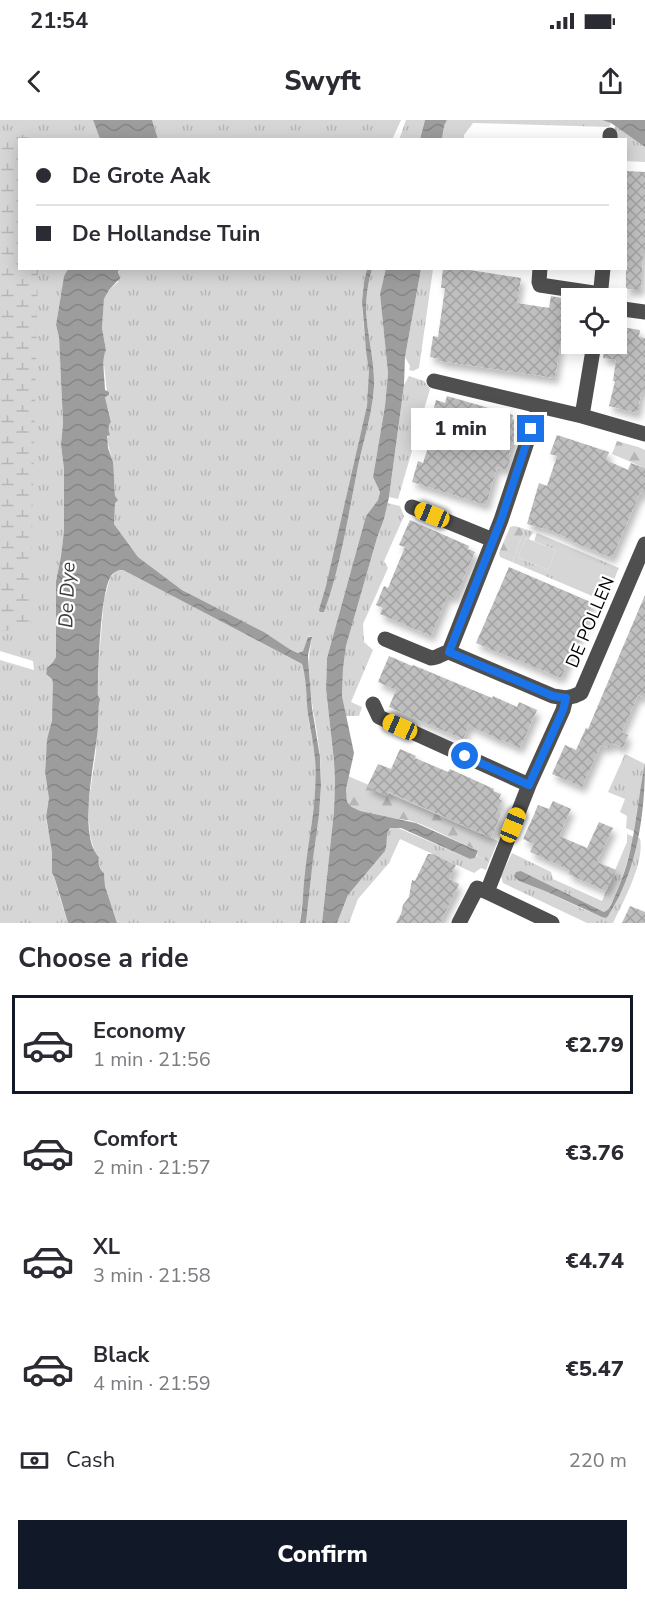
<!DOCTYPE html>
<meta charset="utf-8">
<style>
body{margin:0;font-family:"Nunito Sans",sans-serif;background:#f7f7f7;color:#2b2b33;height:100vh;display:flex;flex-direction:column;font-size:22px;white-space:nowrap}
*{box-sizing:border-box;margin:0}
p{font-size:20px;color:#7c7c81}
.icon{flex:none;width:33px;height:33px;fill:none;stroke:currentColor;stroke-width:2;stroke-linecap:round;stroke-linejoin:round}
.map{position:relative;height:803px;overflow:hidden}
.panel{display:flex;flex-direction:column;background:#fff;flex:1}
.panel>*{flex:none}
.banner{position:absolute;left:18px;top:18px;width:609px;height:132px;border-radius:0px;box-shadow:0 3px 15px #0003;display:grid;align-content:center;height:132px;padding:0 18px;background:#fff}
.controls{position:absolute;left:561px;top:168px;display:grid;gap:12px}
.controls a{display:grid;place-items:center;width:66px;height:66px;border-radius:0px;background:#fff;box-shadow:0 3px 15px #0003;font-size:30px}
.end{position:absolute;width:27px;height:27px;margin:-14px;border:8px solid #1a73e8;background:#fff;box-shadow:0 0 0 3px #fff}
.from{border-radius:50%}
.bubble{position:absolute;height:42px;border-radius:0px;background:#fff;box-shadow:0 3px 15px #0003;font-size:20px;font-weight:800;line-height:42px;text-align:center}
.car{position:absolute;width:18px;height:36px;margin:-18px -9px;border-radius:8px;box-shadow:0 0 4px 2px #0007;background:linear-gradient(#f5c518 24%,#345 0 40%,#f5c518 0 76%,#345 0 86%,#f5c518 0)}
.banner b{display:flex;align-items:center;gap:21px;height:57px;font-size:22px}
.banner b+b{border-top:2px solid #e1e1e2}
.banner i{width:15px;height:15px;background:#2b2b33}
ul{padding:0;list-style:none}
li{display:flex;align-items:center;gap:18px;height:99px;margin:0 12px 9px;padding:0 6px;border:3px solid transparent;border-radius:0px}
li div{flex:1}
li b{display:block;font-size:22px}
li em{font-style:normal;font-weight:800}
li.on{border-color:#111827}
li>.icon{width:54px;height:54px;stroke-width:1.5}
h2{padding:0 18px;font-size:27px;line-height:72px}
.pay{display:flex;align-items:center;gap:15px;height:66px;padding:0 18px;font-size:22px}
.pay p{margin-inline-start:auto}
.button{display:flex;gap:12px;margin-top:auto;padding:12px 18px}
.button a{flex:1;height:69px;border-radius:0px;background:#111827;color:#fff;font-size:24px;font-weight:800;line-height:69px;text-align:center}
.status{display:flex;justify-content:space-between;align-items:center;height:42px;padding:0 30px;background:#fff;direction:ltr}
.status svg{height:16px;fill:currentColor}
header{display:flex;justify-content:space-between;align-items:center;height:78px;padding:0 18px;background:#fff;font-size:27px;font-weight:800}
.map>svg:first-child{display:block}
</style>
<div class="status"><b>21:54</b><svg viewBox="0 0 49 12"><path d="M0 12V9h3v3zM5 12V6h3v6zM10 12V3h3v9zM15 12V0h3v12zM26 1h20v11H26zM47 4h2v5h-2z"/></svg></div>
<header><svg class="icon" aria-label="back" viewBox="0 0 24 24"><path d="M15 5l-7 7 7 7"/></svg>Swyft<svg class="icon" aria-label="share" viewBox="0 0 24 24"><path d="M12 15V3M7 8l5-5 5 5M5 13v7h14v-7"/></svg></header>
<div class="map">
<svg width="645" height="803" viewBox="0 0 645 803">
<defs>
<pattern id="grass-tufts" width="24" height="20" patternUnits="userSpaceOnUse" patternTransform="scale(1.5)"><rect width="24" height="20" fill="#d6d6d6"/><path d="M3 7l-1-3M5 7V3M7 7l1-3M15 17l-1-3M17 17v-4M19 17l1-3" fill="none" stroke="#b6b6b6"/></pattern>
<pattern id="forest-firs" width="22" height="20" patternUnits="userSpaceOnUse" patternTransform="scale(1.5)"><rect width="22" height="20" fill="#d6d6d6"/><path d="M5 1l3.5 6h-7zM16 11l3.5 6h-7z" fill="#b6b6b6"/></pattern>
<pattern id="wetland-marsh" width="20" height="14" patternUnits="userSpaceOnUse" patternTransform="scale(1.5)"><rect width="20" height="14" fill="#d6d6d6"/><path d="M1 5h8M5 5V1M11 12h8M15 12V8" fill="none" stroke="#b6b6b6"/></pattern>
<pattern id="water-waves" width="16" height="10" patternUnits="userSpaceOnUse" patternTransform="scale(1.5)"><rect width="16" height="10" fill="#9d9d9d"/><path d="M0 5q4-4 8 0t8 0" fill="none" stroke="#858585"/></pattern>
<pattern id="building-cross-hatch" width="8" height="8" patternUnits="userSpaceOnUse" patternTransform="scale(1.5)"><rect width="8" height="8" fill="#bfbfbf"/><path d="M0 0l8 8M0 8l8-8" fill="none" stroke="#a2a2a2"/></pattern>
<filter id="shadow"><feDropShadow dx="3.5" dy="6" stdDeviation="3" flood-color="#0004"/></filter>
</defs>
<rect width="100%" height="100%" fill="#fff"/>
<!-- grass -->
<path fill="url(#grass-tufts)" d="M 0,0 L 93,0 L 100,19 L 20,20 L 20,148 L 68,149 L 64,156 L 56,205 L 59,217 L 63,303 L 61,325 L 64,349 L 64,411 L 61,436 L 56,461 L 56,537 L 53,542 L 47,548 L 46,554 L 53,559 C 58,590 45,620 45,650 C 45,659 49,668 49,677 C 49,683 46,690 46,696 C 46,703 49,711 50,718 C 53,730 52,742 54,754 C 57,771 63,787 68,803 L 0,803 L 0,540 L 34,550 L 33,541 L 0,531 Z
M 152,0 L 401,0 L 392,20 L 158,19 Z
M 406,0 L 425,0 L 420,19 L 399,20 Z
M 447,0 L 602,0 L 611,3 L 609,7 L 473,3 L 464,15 L 464,19 L 442,20 L 444,6 Z
M 616,6 L 645,27 L 645,42 L 626,41 L 626,20 L 615,19 L 614,9 Z
M 119,149 L 367,149 C 357,186 366,215 369,252 C 371,266 367,280 366,294 L 322,492 L 324,491 C 340,449 347,402 356,357 C 361,327 372,298 374,267 C 375,241 367,215 366,189 C 366,176 368,162 372,149 L 386,149 L 380,174 L 388,253 L 385,286 L 373,357 L 380,372 L 378,380 L 366,396 L 327,538 L 326,569 L 334,641 L 335,662 L 334,691 L 322,803 L 306,803 C 309,782 310,760 313,738 C 316,709 322,681 321,651 C 320,606 302,564 312,518 L 309,516 L 308,517 L 303,531 L 298,533 L 291,530 L 264,512 L 182,470 L 138,437 L 114,404 L 115,369 L 113,355 L 113,342 L 107,321 L 109,304 L 111,301 L 105,277 L 107,272 L 103,236 L 106,230 L 102,208 L 104,179 L 109,170 L 118,162 Z
M 421,149 L 433,149 L 419,248 L 413,251 L 409,250 L 410,246 L 405,237 Z
M 409,256 L 424,261 L 430,269 L 398,379 L 389,377 L 404,265 Z
M 387,383 L 400,386 L 404,396 L 384,441 L 388,448 L 363,504 L 364,522 L 373,530 L 351,582 L 362,587 L 359,596 L 346,596 L 342,576 L 343,549 L 346,526 L 377,418 L 384,399 Z
M 525,409 L 533,412 L 529,419 L 526,418 L 518,437 L 548,450 L 556,430 L 534,421 L 537,413 L 619,448 L 604,481 L 512,442 Z
M 123,450 L 302,544 L 305,555 L 309,603 L 315,631 L 316,666 L 300,803 L 117,803 L 105,766 L 104,753 C 99,748 98,743 99,736 L 95,733 L 90,716 L 88,687 L 96,631 L 99,538 L 104,480 L 110,458 L 116,451 Z
M 625,634 L 645,644 L 635,712 L 626,708 L 627,696 L 620,692 L 625,679 L 608,672 Z
M 396,707 L 470,739 L 475,738 L 477,736 L 489,742 L 486,750 L 481,748 L 474,753 L 400,719 L 389,743 L 358,779 L 349,803 L 337,803 L 348,775 L 385,731 C 387,723 385,715 390,708 Z
M 627,714 L 634,717 L 620,766 L 607,792 L 604,792 L 521,751 L 519,761 L 545,771 L 585,790 L 606,798 C 624,774 632,746 637,718 L 640,718 C 645,742 623,782 613,803 L 587,803 L 503,763 L 501,756 L 512,733 L 551,752 L 553,759 L 602,781 L 627,722 Z"/>
<!-- forest -->
<path fill="url(#forest-firs)" d="M 617,321 L 638,327 L 645,330 L 645,348 L 612,334 Z
M 515,406 L 525,409 L 512,442 L 500,437 L 499,433 L 510,407 Z
M 348,656 L 498,721 L 489,742 L 477,736 L 478,731 C 458,722 438,711 418,703 C 396,695 364,701 347,682 L 346,669 Z"/>
<!-- wetland -->
<path fill="url(#wetland-marsh)" d="M 27,14 L 35,19 L 20,20 L 20,148 L 38,149 L 30,509 L 0,511 L 0,19 Z"/>
<!-- green -->
<path fill="#d6d6d6" d="M 526,418 L 556,430 L 548,450 L 518,437 Z
M 562,427 L 613,448 L 601,476 L 551,454 Z"/>
<!-- water -->
<path fill="url(#water-waves)" d="M 93,0 L 152,0 L 158,19 L 100,19 Z
M 425,0 L 447,0 L 444,6 L 442,19 L 420,19 Z
M 602,0 L 645,0 L 645,27 L 611,3 Z
M 386,148 L 421,149 L 405,237 L 404,265 L 389,377 L 384,399 L 377,418 L 346,526 L 343,549 L 342,576 L 354,633 L 346,669 L 347,682 L 352,687 L 360,691 L 416,703 L 478,731 L 475,738 L 470,739 L 401,708 L 390,708 C 385,715 388,723 385,731 L 348,775 L 337,803 L 322,803 L 334,691 L 335,662 L 334,641 L 326,569 L 327,538 L 366,396 L 378,380 L 380,372 L 373,357 L 385,286 L 388,253 L 380,174 Z
M 68,149 L 119,149 L 118,152 L 120,158 L 109,170 L 104,179 L 102,208 L 106,230 C 101,238 105,260 105,270 L 109,272 L 109,275 L 105,277 L 111,302 C 108,305 108,310 110,315 L 107,316 L 108,328 L 113,342 L 115,376 L 118,380 L 115,383 L 114,404 L 138,437 L 182,470 L 264,512 L 291,530 L 298,533 L 303,531 L 308,517 L 312,517 L 308,535 L 309,552 L 312,588 L 320,637 L 321,666 L 319,694 L 313,739 L 306,803 L 300,803 C 303,786 303,770 305,753 C 309,715 318,678 315,639 C 314,624 310,609 308,594 C 306,578 307,560 302,544 L 123,450 C 118,450 115,451 111,456 C 100,473 98,552 98,576 L 100,579 C 97,590 99,604 97,616 C 94,645 78,717 99,737 C 98,743 99,749 104,753 L 105,766 L 117,803 L 68,803 L 54,756 L 52,753 L 52,732 L 46,696 L 49,678 L 45,652 L 47,620 L 52,600 L 53,563 L 52,559 L 46,554 L 47,548 L 53,542 L 56,537 L 56,461 L 61,436 L 64,411 L 64,349 L 61,325 L 63,303 L 59,217 L 56,205 L 64,156 Z
M 367,149 L 372,149 C 368,162 366,176 366,189 C 367,215 375,241 374,267 C 372,298 361,327 356,357 C 347,402 340,449 324,492 L 320,492 L 319,490 L 326,466 L 367,286 L 369,252 L 366,230 L 362,182 L 364,162 Z
M 645,643 C 645,694 637,752 608,796 L 606,798 L 602,797 L 545,771 L 519,761 L 514,756 L 516,752 L 521,751 L 604,792 C 610,790 611,784 614,778 C 635,735 636,689 645,643 Z"/>
<!-- building -->
<path fill="url(#building-cross-hatch)" filter="url(#shadow)" d="M 626,51 L 645,52 L 645,133 L 643,133 L 641,170 L 626,169 Z
M 443,148 L 457,148 L 521,158 L 517,183 L 549,188 L 551,176 L 566,179 L 564,195 L 567,195 L 565,214 L 562,214 L 555,258 L 440,241 L 440,239 L 430,237 L 433,216 L 438,217 L 445,168 L 441,168 Z
M 621,207 L 640,210 L 639,217 L 645,218 L 645,271 L 642,270 L 637,293 L 609,286 L 615,261 L 613,261 L 616,240 L 603,238 L 605,225 L 618,227 Z
M 447,276 L 513,295 L 512,299 L 519,301 L 509,335 L 511,335 L 507,350 L 497,347 L 486,385 L 412,362 L 418,341 L 423,343 L 432,315 L 437,297 L 432,296 L 436,280 L 445,283 Z
M 557,315 L 609,332 L 606,340 L 628,350 L 631,343 L 645,348 L 645,375 L 640,373 L 612,438 L 571,421 L 571,420 L 552,411 L 527,404 L 539,363 L 547,366 L 557,336 L 550,334 Z
M 410,400 L 469,426 L 468,429 L 475,432 L 455,478 L 448,475 L 431,516 L 380,494 L 383,488 L 376,485 L 384,466 L 388,468 L 405,427 L 399,425 Z
M 509,447 L 593,483 L 561,558 L 476,523 Z
M 645,475 L 645,578 L 638,575 L 622,612 L 628,615 L 623,628 L 611,623 L 609,628 L 601,625 L 582,667 L 552,654 L 565,625 L 576,630 L 586,608 L 588,609 Z
M 389,536 L 412,546 L 413,545 L 492,578 L 493,576 L 517,587 L 519,582 L 537,590 L 520,628 L 502,620 L 502,621 L 469,605 L 463,619 L 389,587 L 396,570 L 378,562 Z
M 400,629 L 416,636 L 415,638 L 448,652 L 450,649 L 494,669 L 493,671 L 501,674 L 499,679 L 502,681 L 496,694 L 501,694 L 491,718 L 389,672 L 387,676 L 367,667 L 378,644 L 391,649 Z
M 553,681 L 571,689 L 559,716 L 587,728 L 599,702 L 613,708 L 597,742 L 616,750 L 606,771 L 568,754 L 570,750 L 530,732 L 534,724 L 523,719 L 533,697 L 538,685 L 549,689 Z
M 428,734 L 433,734 L 456,745 L 449,759 L 459,764 L 440,803 L 396,803 L 401,794 L 403,785 L 409,777 L 412,760 L 415,761 Z
M 630,786 L 645,792 L 645,803 L 622,803 Z"/>
<g fill="none" stroke-linecap="round" stroke-linejoin="round">
<!-- minor -->
<path stroke="#4f4f4f" stroke-width="15" d="M 610,20 L 610,15
M 540,148 L 539,162 L 540,165 L 600,174
M 600,178 L 603,148
M 616,188 L 645,192
M 434,261 L 539,286
M 582,296 L 594,224
M 412,387 L 493,420
M 385,519 L 431,538 C 438,538 442,533 449,532 L 553,576 L 566,578
M 449,532 L 501,400 L 539,286 L 582,296 L 645,314
M 373,584 L 379,597 L 529,665
M 487,772 L 552,803
M 459,803 L 477,768 L 487,772 L 529,665 L 563,590 L 566,578 L 574,576 L 581,573 L 645,424"/>
</g>
<g fill="none" stroke-linecap="round" stroke-linejoin="round">
<!-- route -->
<path stroke="#1a73e8" stroke-width="8" d="M 465,636 L 529,665 L 563,590 L 566,578 L 553,576 L 449,532 L 501,400 L 531,309"/>
</g>
<g text-anchor="middle" dominant-baseline="central" stroke-width="4.5" stroke-linejoin="round" paint-order="stroke">
<!-- street labels -->
<g font-size="18" fill="#000" stroke="#fff">
<text transform="translate(590 502) rotate(-67)">DE POLLEN</text>
</g>
<!-- water labels -->
<g font-size="20" font-style="italic" fill="#3e3e3e" stroke="#fff">
<text transform="translate(67 475) rotate(-88)">De Dye</text>
</g>
</g>
</svg>
<div class="controls">
<a><svg class="icon" aria-label="locate" viewBox="0 0 24 24"><circle cx="12" cy="12" r="6"/><path d="M12 2v4M12 18v4M2 12h4M18 12h4"/></svg></a>
</div>
<i class="end from" style="left:465px;top:636px"></i>
<i class="end" style="left:531px;top:309px"></i>
<div class="bubble" style="left:411px;top:288px;width:99px">1 min</div>
<i class="car" style="left:432px;top:395px;rotate:292deg"></i>
<i class="car" style="left:400px;top:607px;rotate:294deg"></i>
<i class="car" style="left:513px;top:705px;rotate:22deg"></i>
<div class="banner">
<b><i class="from"></i>De Grote Aak</b>
<b><i></i>De Hollandse Tuin</b>
</div>
</div>
<section class="panel">
<h2>Choose a ride</h2>
<ul>
<li class="on"><svg class="icon" aria-label="car" viewBox="0 0 24 24"><path d="M5 17H2v-5l4-1 3-4h7l3 4 3 1v5h-3M9 17h6M6 11h13"/><circle cx="7" cy="17" r="2"/><circle cx="17" cy="17" r="2"/></svg><div><b>Economy</b><p>1 min · 21:56</p></div><em>€2.79</em></li>
<li><svg class="icon" aria-label="car" viewBox="0 0 24 24"><path d="M5 17H2v-5l4-1 3-4h7l3 4 3 1v5h-3M9 17h6M6 11h13"/><circle cx="7" cy="17" r="2"/><circle cx="17" cy="17" r="2"/></svg><div><b>Comfort</b><p>2 min · 21:57</p></div><em>€3.76</em></li>
<li><svg class="icon" aria-label="car" viewBox="0 0 24 24"><path d="M5 17H2v-5l4-1 3-4h7l3 4 3 1v5h-3M9 17h6M6 11h13"/><circle cx="7" cy="17" r="2"/><circle cx="17" cy="17" r="2"/></svg><div><b>XL</b><p>3 min · 21:58</p></div><em>€4.74</em></li>
<li><svg class="icon" aria-label="car" viewBox="0 0 24 24"><path d="M5 17H2v-5l4-1 3-4h7l3 4 3 1v5h-3M9 17h6M6 11h13"/><circle cx="7" cy="17" r="2"/><circle cx="17" cy="17" r="2"/></svg><div><b>Black</b><p>4 min · 21:59</p></div><em>€5.47</em></li>
</ul>
<div class="pay"><svg class="icon" aria-label="cash" viewBox="0 0 24 24"><path d="M3 7h18v10H3z"/><circle cx="12" cy="12" r="2"/></svg>Cash<p>220 m</p></div>
<div class="button"><a>Confirm</a></div>
</section>
